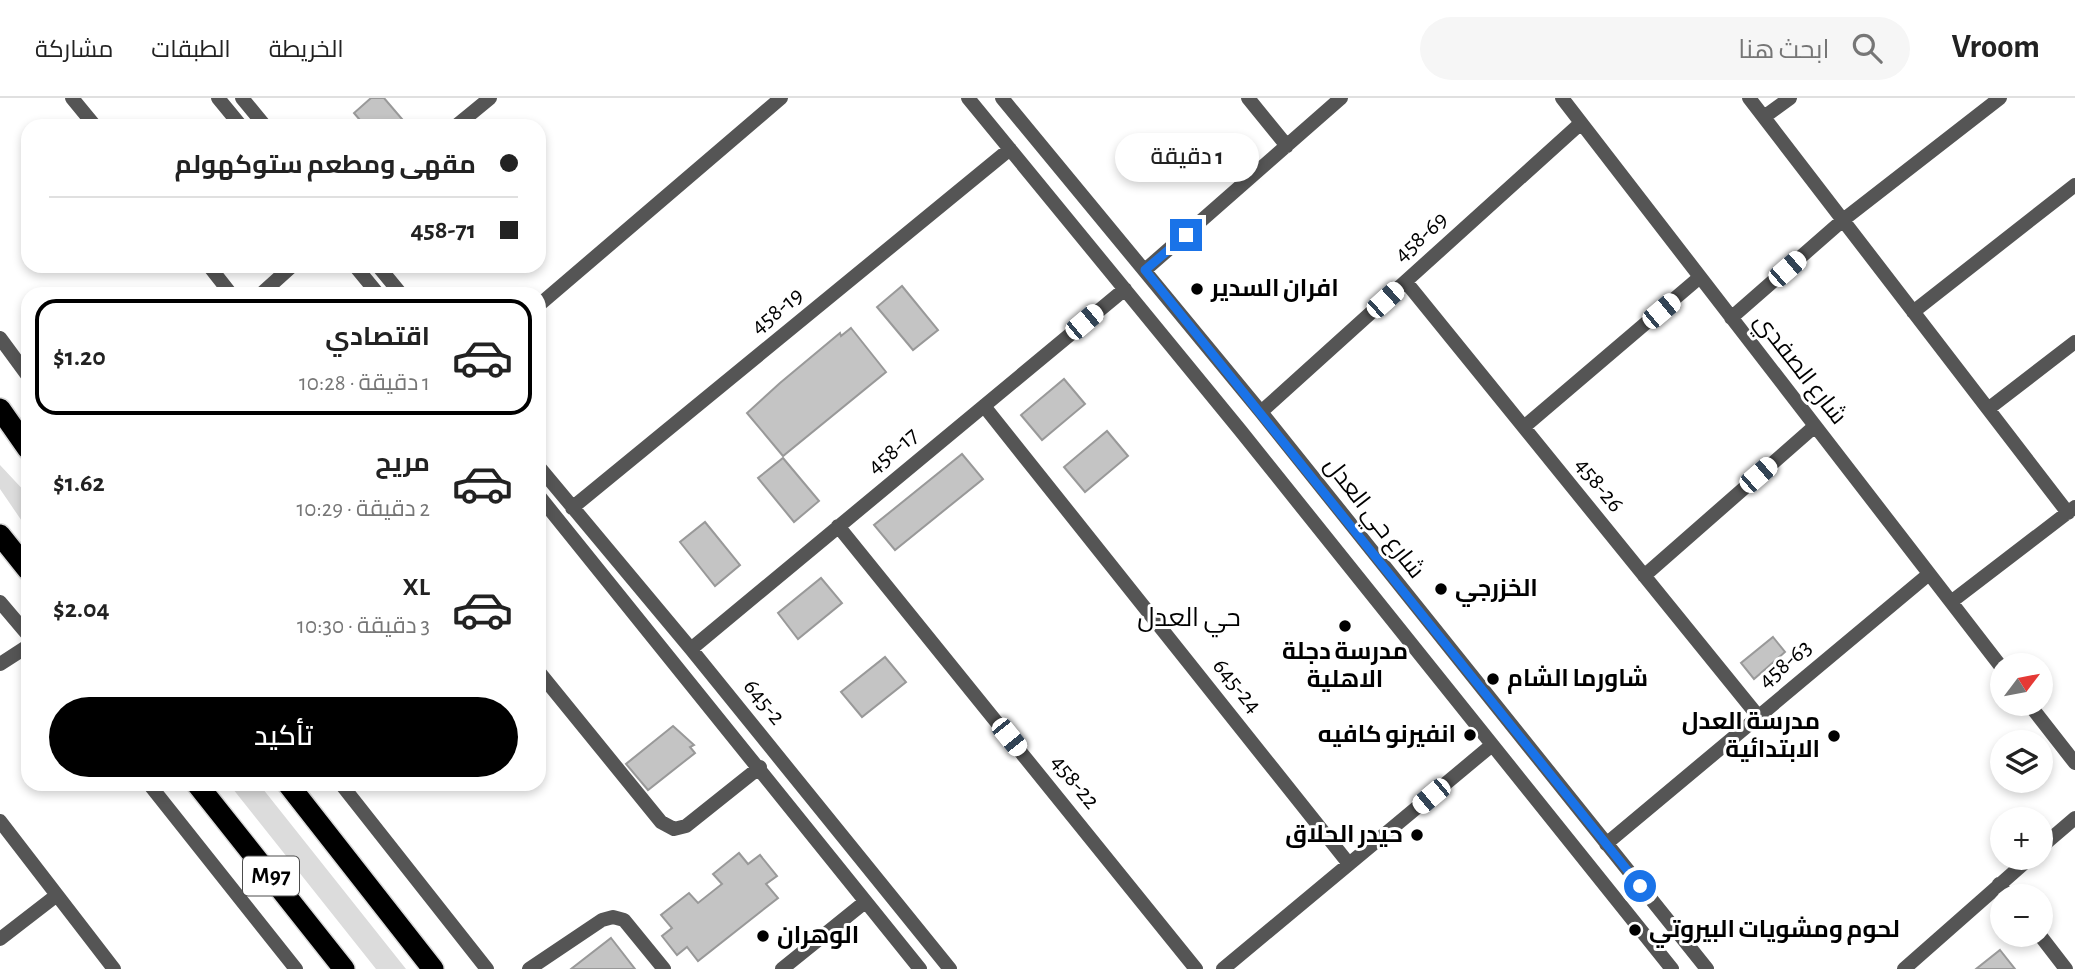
<!DOCTYPE html>
<html lang="ar">
<meta charset="utf-8">
<style>
body{margin:0;font-family:"Alegreya Sans",Cairo,sans-serif;background:#f6f6f6;color:#222;direction:rtl;height:100vh;display:flex;flex-direction:column;font-size:26px;white-space:nowrap}
*{box-sizing:border-box;margin:0}
p{font-size:23px;color:#767676}
.icon{flex:none;width:38px;height:38px;fill:none;stroke:currentColor;stroke-width:2;stroke-linecap:round;stroke-linejoin:round}
.map{position:relative;flex:1;overflow:hidden;direction:ltr}
.drawer{position:absolute;left:21px;top:189px;width:525px;height:504px;display:flex;flex-direction:column;background:#fff;border-radius:21px;box-shadow:0 4px 10px #0003;direction:rtl}
.drawer>*{flex:none}
.hud{position:absolute;left:21px;top:21px;width:525px;height:154px;border-radius:21px;box-shadow:0 4px 10px #0003;direction:rtl;display:grid;align-content:center;height:154px;padding:0 28px;background:#fff}
.needle{width:46px;rotate:58deg}
.tools{position:absolute;left:1990px;top:555px;display:grid;gap:14px}
.tools a{display:grid;place-items:center;width:63px;height:63px;border-radius:50%;background:#fff;box-shadow:0 4px 10px #0003;font-size:35px}
.end{position:absolute;width:32px;height:32px;margin:-16px;border:9px solid #1a73e8;background:#fff;box-shadow:0 0 0 4px #fff}
.from{border-radius:50%}
.bubble{position:absolute;height:49px;border-radius:24px;background:#fff;box-shadow:0 4px 10px #0003;font-size:23px;font-weight:600;line-height:49px;text-align:center;direction:rtl}
.car{position:absolute;width:21px;height:42px;margin:-21px -10px;border-radius:9px;box-shadow:0 0 5px 2px #0007;background:linear-gradient(#fff 24%,#345 0 40%,#fff 0 76%,#345 0 86%,#fff 0)}
.hud b{display:flex;align-items:center;gap:24px;height:66px;font-size:26px}
.hud b+b{border-top:2px solid #e0e0e0}
.hud i{width:18px;height:18px;background:#222}
ul{padding:12px 0 0;list-style:none}
li{display:flex;align-items:center;gap:21px;height:116px;margin:0 14px 10px;padding:0 14px;border:4px solid transparent;border-radius:21px}
li div{flex:1}
li b{display:block;font-size:26px}
li em{font-style:normal;font-weight:600}
li.on{border-color:#000}
li>.icon{width:63px;height:63px;stroke-width:1.5}
.cta{display:flex;gap:14px;margin-top:auto;padding:14px 28px}
.cta a{flex:1;height:80px;border-radius:42px;background:#000;color:#fff;font-size:28px;font-weight:600;line-height:80px;text-align:center}
header{display:flex;align-items:center;gap:42px;box-sizing:border-box;height:98px;padding:0 35px;background:#fff;border-bottom:2px solid #e0e0e0}
header strong{font-size:33px}
nav{display:flex;gap:38px;margin-inline-start:auto;font-size:24px}
.search{width:490px;height:63px;background:#f6f6f6;display:flex;align-items:center;gap:18px;box-sizing:border-box;padding:0 24px;border-radius:38px;color:#767676;font-size:26px}
.map>svg:first-child{display:block}
</style>
<header>
<strong>Vroom</strong>
<div class="search"><svg class="icon" aria-label="search" viewBox="0 0 24 24"><circle cx="10" cy="10" r="6"/><path d="M15 15l6 6"/></svg>ابحث هنا</div>
<nav><a>الخريطة</a><a>الطبقات</a><a>مشاركة</a></nav>
</header>
<div class="map">
<svg width="2075" height="871" viewBox="0 0 2075 871">
<rect width="100%" height="100%" fill="#fff"/>
<!-- green -->
<path fill="#dcdcdc" d="M 0,367 L 28,397 L 28,432 L 0,391 Z
M 229,686 L 259,686 L 406,871 L 376,871 Z"/>
<!-- building -->
<path fill="#c4c4c4" stroke="#999" stroke-width="2" d="M 371,0 L 384,0 L 408,28 L 365,28 L 354,15 Z
M 902,188 L 938,232 L 913,252 L 877,209 Z
M 851,230 L 886,274 L 783,358 L 747,315 L 780,285 L 840,235 L 841,238 Z
M 1064,281 L 1085,306 L 1042,342 L 1021,317 Z
M 1107,333 L 1128,358 L 1085,394 L 1064,369 Z
M 962,356 L 983,381 L 895,452 L 874,427 Z
M 783,360 L 819,403 L 794,424 L 758,380 Z
M 705,424 L 740,467 L 715,488 L 680,444 Z
M 821,480 L 842,505 L 798,541 L 778,515 Z
M 1773,539 L 1785,554 L 1754,581 L 1741,565 Z
M 885,559 L 906,584 L 862,619 L 841,594 Z
M 673,628 L 694,647 L 690,649 L 695,655 L 648,692 L 626,666 Z
M 739,755 L 748,766 L 760,757 L 777,778 L 766,786 L 778,800 L 698,863 L 687,849 L 677,857 L 662,838 L 672,830 L 661,817 L 689,795 L 698,805 L 722,786 L 713,776 Z
M 611,840 L 635,871 L 571,871 Z
M 2000,852 L 2015,871 L 1976,871 Z"/>
<g fill="none" stroke-linecap="round" stroke-linejoin="round">
<defs>
<path id="motorway" d="M 0,311 L 28,351
M 0,437 L 28,472
M 197,686 L 344,871
M 288,686 L 433,871"/>
</defs>
<!-- motorway casing -->
<use href="#motorway" stroke="#dbdbdb" stroke-width="24"/>
<!-- minor -->
<path stroke="#555" stroke-width="14" d="M 72,0 L 95,28
M 218,0 L 241,28
M 242,0 L 265,28
M 968,0 L 1240,332 L 1672,871
M 1002,0 L 1261,314 L 1707,871
M 1248,0 L 1287,48
M 1562,0 L 2002,570
M 1749,0 L 2068,415
M 1764,19 L 1790,0
M 456,28 L 490,0
M 209,168 L 231,196
M 355,168 L 378,196
M 378,168 L 401,196
M 1145,172 L 1341,0
M 1406,184 L 1758,618
M 261,196 L 292,168
M 539,207 L 781,0
M 1913,214 L 2075,87
M 1731,220 L 1843,122 L 2000,0
M 0,240 L 28,278
M 984,308 L 1349,766
M 1988,311 L 2075,244
M 1261,314 L 1581,25
M 1524,329 L 1700,179
M 539,369 L 691,551 L 950,871
M 539,398 L 920,871
M 572,410 L 1010,51
M 838,428 L 1196,871
M 1644,478 L 1815,328
M 1951,504 L 2075,409
M 691,551 L 1125,191
M 0,566 L 28,548
M 539,574 L 661,724 L 674,731 L 686,728 L 760,669
M 2029,606 L 2075,665
M 341,686 L 487,871
M 0,723 L 114,871
M 1606,746 L 1929,476
M 2040,750 L 2075,720
M 1999,786 L 2008,798
M 2039,836 L 2066,871
M 0,841 L 57,797
M 529,871 L 602,822 L 613,819 L 624,822 L 664,871
M 782,871 L 865,804
M 1223,871 L 1492,647
M 1904,871 L 2030,760"/>
<!-- tertiary -->
<path stroke="#555" stroke-width="14" d="M 0,504 L 28,537
M 149,686 L 296,871"/>
<!-- motorway -->
<use href="#motorway" stroke="#000" stroke-width="21"/>
</g>
<g fill="none" stroke-linecap="round" stroke-linejoin="round">
<!-- route -->
<path stroke="#1a73e8" stroke-width="9" d="M 1186,137 L 1145,172 L 1640,788"/>
</g>
<!-- markers -->
<g fill="#000" stroke="#fff" stroke-width="2.5">
<circle cx="1197" cy="191" r="7"/>
<circle cx="1441" cy="491" r="7"/>
<circle cx="1345" cy="528" r="7"/>
<circle cx="1493" cy="581" r="7"/>
<circle cx="1470" cy="637" r="7"/>
<circle cx="1834" cy="638" r="7"/>
<circle cx="1417" cy="737" r="7"/>
<circle cx="1635" cy="832" r="7"/>
<circle cx="763" cy="838" r="7"/>
</g>
<g text-anchor="middle" dominant-baseline="central" stroke-width="6" stroke-linejoin="round" paint-order="stroke">
<!-- shield labels -->
<rect fill="#fff" stroke="#4c4c4c" stroke-width="2" x="243" y="758.5" width="56" height="39" rx="5"/>
<g font-size="23" font-weight="bold" fill="#000">
<text x="271" y="778">M97</text>
</g>
<!-- street labels -->
<g font-size="24" fill="#000" stroke="#fff">
<text transform="translate(1421 139) rotate(-42)">458-69</text>
<text transform="translate(777 213) rotate(-39)">458-19</text>
<text transform="translate(1800 271) rotate(52)">شارع الصفدي</text>
<text transform="translate(893 353) rotate(-40)">458-17</text>
<text transform="translate(1599 387) rotate(51)">458-26</text>
<text transform="translate(1374 420) rotate(52)">شارع حي العدل</text>
<text transform="translate(1785 566) rotate(-40)">458-63</text>
<text transform="translate(1237 588) rotate(51)">645-24</text>
<text transform="translate(764 604) rotate(51)">645-2</text>
<text transform="translate(1075 684) rotate(51)">458-22</text>
</g>
<!-- poi labels -->
<g font-size="24" font-weight="bold" fill="#000" stroke="#fff" text-anchor="start">
<text x="1211" y="191">افران السدير</text>
<text x="1455" y="491">الخزرجي</text>
<text x="1345" y="554" text-anchor="middle">مدرسة دجلة<tspan x="1345" dy="28">الاهلية</tspan></text>
<text x="1507" y="581">شاورما الشام</text>
<text x="1820" y="624" text-anchor="end">مدرسة العدل<tspan x="1820" dy="28">الابتدائية</tspan></text>
<text x="1456" y="637" text-anchor="end">انفيرنو كافيه</text>
<text x="1403" y="737" text-anchor="end">حيدر الحلاق</text>
<text x="1649" y="832">لحوم ومشويات البيروتي</text>
<text x="777" y="838">الوهران</text>
</g>
<!-- neighbourhood labels -->
<g font-size="26" fill="#000" stroke="#fff">
<text x="1189" y="520">حي العدل</text>
</g>
</g>
</svg>
<div class="tools">
<a><svg class="needle" viewBox="-14 -14 28 28"><path d="M0-13l5 13h-10z" fill="#e53935"/><path d="M0 13l5-13h-10z" fill="#767676"/></svg></a>
<a><svg class="icon" aria-label="layers" viewBox="0 0 24 24"><path d="M12 4l9 5-9 5-9-5zM3 14l9 5 9-5"/></svg></a>
<a>+</a>
<a>−</a>
</div>
<i class="end from" style="left:1640px;top:788px"></i>
<i class="end" style="left:1186px;top:137px"></i>
<div class="bubble" style="left:1115px;top:35px;width:144px">1 دقيقة</div>
<i class="car" style="left:1787px;top:171px;rotate:49deg"></i>
<i class="car" style="left:1385px;top:202px;rotate:48deg"></i>
<i class="car" style="left:1661px;top:213px;rotate:50deg"></i>
<i class="car" style="left:1084px;top:224px;rotate:50deg"></i>
<i class="car" style="left:1758px;top:377px;rotate:49deg"></i>
<i class="car" style="left:1009px;top:639px;rotate:141deg"></i>
<i class="car" style="left:1431px;top:698px;rotate:230deg"></i>
<div class="hud">
<b><i class="from"></i>مقهى ومطعم ستوكهولم</b>
<b><i></i>458-71</b>
</div>
<section class="drawer">
<ul>
<li class="on"><svg class="icon" aria-label="car" viewBox="0 0 24 24"><path d="M5 17H2v-5l4-1 3-4h7l3 4 3 1v5h-3M9 17h6M6 11h13"/><circle cx="7" cy="17" r="2"/><circle cx="17" cy="17" r="2"/></svg><div><b>اقتصادي</b><p>1 دقيقة · 10:28</p></div><em>$1.20</em></li>
<li><svg class="icon" aria-label="car" viewBox="0 0 24 24"><path d="M5 17H2v-5l4-1 3-4h7l3 4 3 1v5h-3M9 17h6M6 11h13"/><circle cx="7" cy="17" r="2"/><circle cx="17" cy="17" r="2"/></svg><div><b>مريح</b><p>2 دقيقة · 10:29</p></div><em>$1.62</em></li>
<li><svg class="icon" aria-label="car" viewBox="0 0 24 24"><path d="M5 17H2v-5l4-1 3-4h7l3 4 3 1v5h-3M9 17h6M6 11h13"/><circle cx="7" cy="17" r="2"/><circle cx="17" cy="17" r="2"/></svg><div><b>XL</b><p>3 دقيقة · 10:30</p></div><em>$2.04</em></li>
</ul>
<div class="cta"><a>تأكيد</a></div>
</section>
</div>
